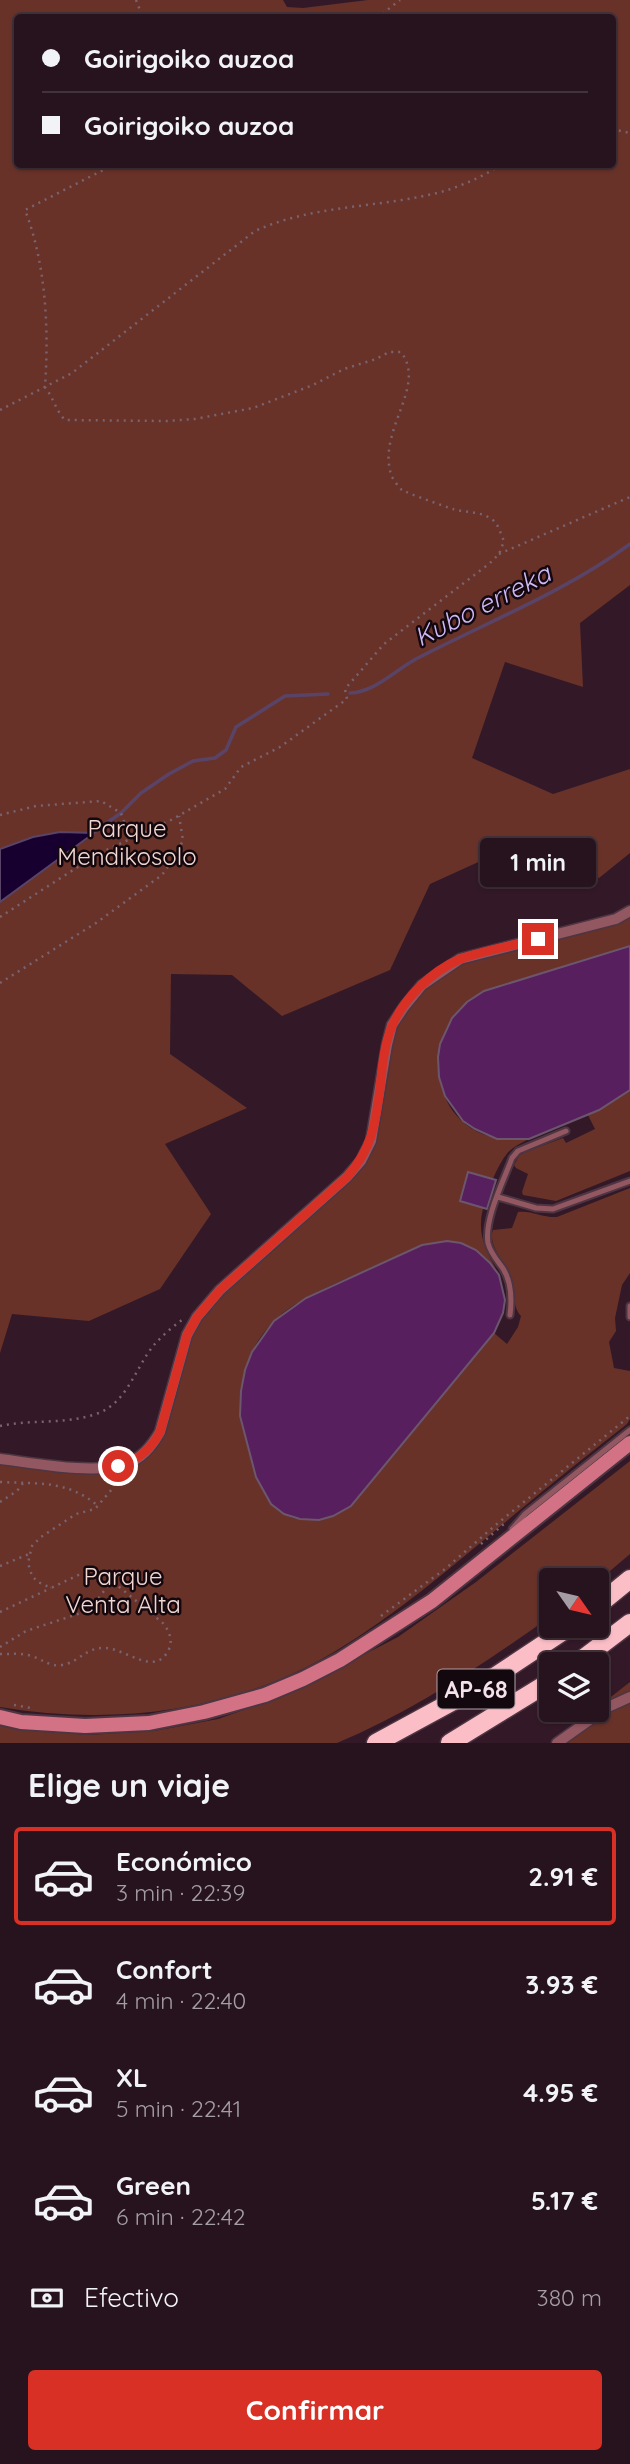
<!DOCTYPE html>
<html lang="es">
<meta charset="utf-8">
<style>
body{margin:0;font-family:Quicksand,sans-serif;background:#32202a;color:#f1f3f6;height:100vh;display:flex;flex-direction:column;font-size:26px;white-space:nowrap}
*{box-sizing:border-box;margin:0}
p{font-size:23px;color:#a49ea4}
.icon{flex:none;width:38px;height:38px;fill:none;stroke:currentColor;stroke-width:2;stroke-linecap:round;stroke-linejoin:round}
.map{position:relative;height:1743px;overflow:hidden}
.sheet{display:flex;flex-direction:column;background:#26131d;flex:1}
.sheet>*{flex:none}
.hud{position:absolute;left:14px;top:14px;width:602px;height:154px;border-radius:7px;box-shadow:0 2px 5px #0004,0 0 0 2px #42323b;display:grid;align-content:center;height:154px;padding:0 28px;background:#26131d}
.needle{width:46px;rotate:124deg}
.tools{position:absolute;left:539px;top:1568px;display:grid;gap:14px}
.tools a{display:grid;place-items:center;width:70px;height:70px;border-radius:7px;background:#26131d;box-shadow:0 2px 5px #0004,0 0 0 2px #42323b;font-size:35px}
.end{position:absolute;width:32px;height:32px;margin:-16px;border:9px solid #d93025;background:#fff;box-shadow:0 0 0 4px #fff}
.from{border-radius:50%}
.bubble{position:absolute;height:49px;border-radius:7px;background:#26131d;box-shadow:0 2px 5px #0004,0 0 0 2px #42323b;font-size:23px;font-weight:700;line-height:49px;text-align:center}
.hud b{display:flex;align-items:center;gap:24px;height:66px;font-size:26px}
.hud b+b{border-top:2px solid #42323b}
.hud i{width:18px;height:18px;background:#f1f3f6}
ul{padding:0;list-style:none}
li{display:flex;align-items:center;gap:21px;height:98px;margin:0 14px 10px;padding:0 14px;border:4px solid transparent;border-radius:7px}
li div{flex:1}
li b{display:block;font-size:26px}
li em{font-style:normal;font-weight:700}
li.selected{border-color:#d93025}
li>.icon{width:63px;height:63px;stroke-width:1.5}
h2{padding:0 28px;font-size:32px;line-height:84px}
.pay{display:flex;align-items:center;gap:18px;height:77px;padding:0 28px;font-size:26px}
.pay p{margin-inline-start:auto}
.action{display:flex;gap:14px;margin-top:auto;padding:14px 28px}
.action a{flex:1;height:80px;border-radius:7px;background:#d93025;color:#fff;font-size:28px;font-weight:700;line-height:80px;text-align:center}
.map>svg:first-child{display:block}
</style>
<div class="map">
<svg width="630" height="1743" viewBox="0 0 630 1743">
<rect width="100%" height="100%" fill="#331927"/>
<!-- green -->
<path fill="#683229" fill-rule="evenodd" d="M 0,0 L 283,0 L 287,7 L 303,8 L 368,0 L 630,0 L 630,585 L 580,623 L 583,687 L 505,662 L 472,758 L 553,794 L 630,769 L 630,853 L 599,878 L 507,849 L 430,884 L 390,970 L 282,1016 L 232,975 L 171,974 L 170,1054 L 247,1108 L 165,1144 L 211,1214 L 160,1289 L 89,1321 L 12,1314 L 0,1353 L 0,902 L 93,834 C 60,829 31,837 0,849 ZM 18,18 L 612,18 L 612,164 L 18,164 Z
M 630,911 L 630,946 L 484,991 C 421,1024 423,1122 496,1138 C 507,1141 518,1140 529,1139 C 521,1143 512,1147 506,1155 C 495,1169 482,1204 481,1222 C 480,1239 488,1255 496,1269 C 463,1229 433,1240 392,1259 C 357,1275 302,1294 275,1320 C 235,1360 236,1408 251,1458 C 267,1515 295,1537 351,1506 L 494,1333 L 507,1344 L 518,1327 L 521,1316 C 511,1305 516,1290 511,1277 C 506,1263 487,1245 493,1230 L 512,1228 L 518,1212 C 531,1210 543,1218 557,1217 L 630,1188 L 630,1273 L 622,1285 L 615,1318 L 616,1331 L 609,1342 L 614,1368 L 630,1371 L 630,1419 L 627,1424 C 590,1453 552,1483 515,1514 C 456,1563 400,1612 334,1652 C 234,1712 113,1726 0,1707 L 0,1459 L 114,1467 L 153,1445 L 187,1335 L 220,1290 L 347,1177 L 371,1141 L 387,1045 L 404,1007 L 445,968 Z
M 630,1090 L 630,1171 L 556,1201 L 523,1195 L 522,1192 L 528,1174 L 516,1168 L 514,1165 L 520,1154 L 563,1138 L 566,1143 L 595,1129 L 588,1115 Z
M 630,1461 L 630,1554 L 597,1582 L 551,1580 L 551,1616 C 484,1664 414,1711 337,1743 L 0,1743 L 0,1723 L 22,1729 L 87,1735 L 154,1731 L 218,1719 L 286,1695 L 398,1637 L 476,1582 Z
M 630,1682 L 630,1743 L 552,1743 Z"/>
<!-- water -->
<path fill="#170030" stroke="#594468" stroke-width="2" d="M 60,832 L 94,833 L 0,902 L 0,849 L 33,837 Z"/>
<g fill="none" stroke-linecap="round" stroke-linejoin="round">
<!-- stream -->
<path stroke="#594468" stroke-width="3.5" d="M 350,693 C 375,692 394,671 416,659 C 487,622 565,592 630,544
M 91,834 L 121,813 L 141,793 L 169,774 L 193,761 L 215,758 L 226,750 L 236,727 L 285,696 L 328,694"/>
</g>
<!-- building -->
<path fill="#571f5e" stroke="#6c566e" stroke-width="2" d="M 630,946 L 630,1090 L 599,1110 L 529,1139 L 497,1139 L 475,1129 L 463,1121 L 445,1096 L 439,1077 L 438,1057 L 440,1044 L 452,1018 L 467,1002 L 484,991 Z
M 468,1172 L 496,1180 L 487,1209 L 460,1201 Z
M 447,1241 L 461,1243 L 476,1250 L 490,1263 L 499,1275 L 505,1300 L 503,1313 L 494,1333 L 351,1506 L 333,1516 L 319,1520 L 300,1519 L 284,1514 L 271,1504 L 256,1477 L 240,1416 L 241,1391 L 245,1370 L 252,1352 L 274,1321 L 306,1298 L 422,1245 Z"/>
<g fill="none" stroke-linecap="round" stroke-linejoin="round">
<defs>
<path id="lane" d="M 498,1197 L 536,1208 L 553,1209 L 630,1181
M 630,1306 L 630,1317
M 510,1315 C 512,1299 511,1280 502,1267 C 496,1259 490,1252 488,1243 C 484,1219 504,1180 512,1158 L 518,1151 L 566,1131
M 512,1529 L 525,1514 L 630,1430"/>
<path id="street" d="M 0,1459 C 34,1463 94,1475 125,1464 C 142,1459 152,1446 160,1432 L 187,1335 L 197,1317 L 220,1290 L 347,1177 L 361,1161 L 371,1141 L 387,1045 L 392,1025 L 404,1007 L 422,985 L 460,959 L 616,919 L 630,911
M 557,1743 L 608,1707 L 630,1697"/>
<path id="secondary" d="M 0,1717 L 21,1722 L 85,1726 L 149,1723 L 204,1712 L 265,1695 L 303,1679 L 340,1660 L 432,1601 L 630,1443"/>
<path id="highway" d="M 597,1606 L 630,1579
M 576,1664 L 630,1623
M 376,1743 L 479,1687 L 571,1626
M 450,1743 L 551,1681"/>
</defs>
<!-- lane casing -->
<use href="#lane" stroke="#4e3542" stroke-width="9"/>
<!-- street casing -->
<use href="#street" stroke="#4e3542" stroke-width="13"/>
<!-- secondary casing -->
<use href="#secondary" stroke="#4e3542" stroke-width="18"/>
<!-- highway casing -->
<use href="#highway" stroke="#4e3542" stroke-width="21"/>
<!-- path -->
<path stroke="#7a636f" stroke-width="2.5" stroke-dasharray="2 5" stroke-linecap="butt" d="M 136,0 L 143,18
M 360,14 L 360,18
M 377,18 L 400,0
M 612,129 L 630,133
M 0,410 L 72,373 L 255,231 C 310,206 370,208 428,195 C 454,190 480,178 503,164
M 499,554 L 630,497
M 0,815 L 36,806 L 101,801 L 121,813 L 130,839
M 0,917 L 98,854 L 173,819 L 225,789 L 241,767 L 280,747 L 347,699 L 345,689 L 384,644 L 490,563 L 499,554 L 504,541 C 501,535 499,526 494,521 C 483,511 467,513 453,509 C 446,507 407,493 402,490 C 399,488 394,480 392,477 C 375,432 428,387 401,352 L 389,352 L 376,359 L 344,369 L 313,385 L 253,408 L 195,419 L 166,421 L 65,420 C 56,411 53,397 45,387 C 49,329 46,264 25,210 L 115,164
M 0,983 L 96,923 L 162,875 L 175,857 L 183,840 L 179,816
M 0,1426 C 32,1419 64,1425 96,1414 C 127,1404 135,1368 154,1345 C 162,1336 172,1327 182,1320
M 0,1482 C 38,1484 68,1480 98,1506
M 0,1502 L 17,1491 L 23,1483
M 481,1544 L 505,1523
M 0,1566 L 29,1554
M 0,1612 L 51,1588
M 381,1616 L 445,1569 L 498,1523 L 630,1416
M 0,1647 L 26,1631 L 87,1611 L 93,1606 L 112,1580
M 0,1654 C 11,1654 22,1653 32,1656 C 43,1660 51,1667 62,1665 C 80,1662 85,1647 106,1648 C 126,1649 156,1678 169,1649 C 173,1639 169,1632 164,1624 L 100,1571 L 91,1569 L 51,1588 L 38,1582 L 32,1576 L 28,1563 L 32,1546 L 41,1537 L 76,1514 L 95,1509 L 112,1489 L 117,1475
M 14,1705 L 31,1708"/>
<!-- lane -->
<use href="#lane" stroke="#935761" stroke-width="5"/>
<!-- street -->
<use href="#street" stroke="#935761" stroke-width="10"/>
<!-- secondary -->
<use href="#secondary" stroke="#d27284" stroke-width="14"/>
<!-- highway -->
<use href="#highway" stroke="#fbbec7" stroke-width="18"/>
</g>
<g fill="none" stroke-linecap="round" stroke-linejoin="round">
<!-- route -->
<path stroke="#d93025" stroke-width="9" d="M 118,1466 C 138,1461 151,1449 160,1432 L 187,1335 L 197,1317 L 220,1290 L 347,1177 C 372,1148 375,1126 380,1089 C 382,1068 384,1045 392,1026 C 404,998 432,971 460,959 C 484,950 513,946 538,939"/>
</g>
<g text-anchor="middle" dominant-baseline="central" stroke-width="5" stroke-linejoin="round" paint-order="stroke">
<!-- shield labels -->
<rect fill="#13080e" stroke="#b0a0a8" stroke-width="2" x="437.5" y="1669.5" width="77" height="39" rx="5"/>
<g font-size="23" font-weight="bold" fill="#f4e1ea">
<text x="476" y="1689">AP-68</text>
</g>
<!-- park labels -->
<g font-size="24" fill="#f1d7d2" stroke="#13080e">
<text x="127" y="828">Parque<tspan x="127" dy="28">Mendikosolo</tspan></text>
<text x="123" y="1576">Parque<tspan x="123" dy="28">Venta Alta</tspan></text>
</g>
<!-- water labels -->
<g font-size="26" font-style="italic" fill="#cfb9f8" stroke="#13080e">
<text transform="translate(482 605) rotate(-27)">Kubo erreka</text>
</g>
</g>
</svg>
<div class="tools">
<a><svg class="needle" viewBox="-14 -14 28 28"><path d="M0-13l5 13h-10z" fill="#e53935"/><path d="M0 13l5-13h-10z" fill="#a49ea4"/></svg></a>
<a><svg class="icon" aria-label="layers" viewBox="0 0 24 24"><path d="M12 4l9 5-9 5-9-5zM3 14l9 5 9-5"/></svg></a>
</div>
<i class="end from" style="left:118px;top:1466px"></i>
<i class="end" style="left:538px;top:939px"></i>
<div class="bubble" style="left:480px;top:838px;width:116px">1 min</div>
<div class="hud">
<b><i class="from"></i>Goirigoiko auzoa</b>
<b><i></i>Goirigoiko auzoa</b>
</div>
</div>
<section class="sheet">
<h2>Elige un viaje</h2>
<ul>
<li class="selected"><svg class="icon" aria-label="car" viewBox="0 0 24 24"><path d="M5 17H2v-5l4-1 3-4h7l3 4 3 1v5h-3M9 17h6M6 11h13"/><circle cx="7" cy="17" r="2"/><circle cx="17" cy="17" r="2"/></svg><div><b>Económico</b><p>3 min · 22:39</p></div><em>2.91 €</em></li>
<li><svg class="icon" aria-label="car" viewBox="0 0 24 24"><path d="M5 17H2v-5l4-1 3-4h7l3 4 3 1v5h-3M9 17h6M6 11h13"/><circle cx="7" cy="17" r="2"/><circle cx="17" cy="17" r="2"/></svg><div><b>Confort</b><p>4 min · 22:40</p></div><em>3.93 €</em></li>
<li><svg class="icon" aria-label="car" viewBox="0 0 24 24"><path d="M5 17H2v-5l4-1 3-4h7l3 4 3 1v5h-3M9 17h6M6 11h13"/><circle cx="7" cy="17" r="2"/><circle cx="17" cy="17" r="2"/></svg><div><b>XL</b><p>5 min · 22:41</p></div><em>4.95 €</em></li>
<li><svg class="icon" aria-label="car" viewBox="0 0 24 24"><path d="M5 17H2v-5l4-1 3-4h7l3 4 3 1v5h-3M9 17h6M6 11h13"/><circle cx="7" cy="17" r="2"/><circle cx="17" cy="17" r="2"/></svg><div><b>Green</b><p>6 min · 22:42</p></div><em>5.17 €</em></li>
</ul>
<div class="pay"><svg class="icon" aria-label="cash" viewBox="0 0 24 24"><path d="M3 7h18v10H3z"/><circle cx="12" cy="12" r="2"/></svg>Efectivo<p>380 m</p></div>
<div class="action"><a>Confirmar</a></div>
</section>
